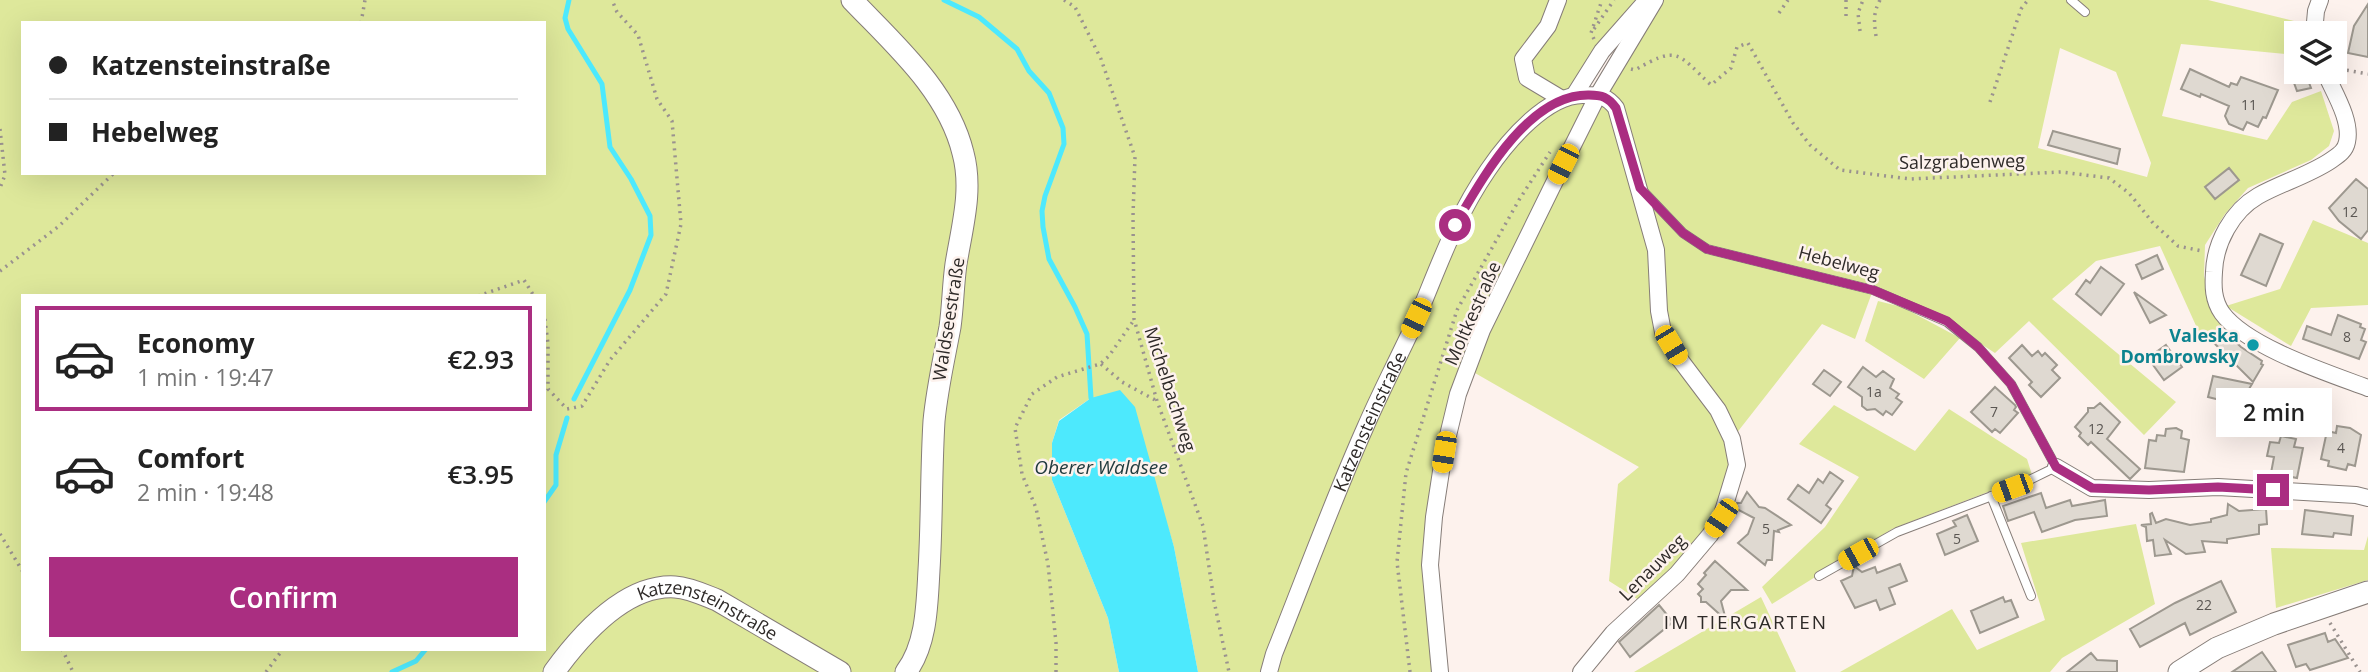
<!DOCTYPE html>
<meta charset="utf-8">
<style>
body{margin:0;font-family:"Open Sans",sans-serif;background:#f2f2f2;color:#222;height:100vh;display:flex;flex-direction:column;font-size:26px;white-space:nowrap}
*{box-sizing:border-box;margin:0}
p{font-size:23px;color:#767676}
.icon{flex:none;width:38px;height:38px;fill:none;stroke:currentColor;stroke-width:2;stroke-linecap:round;stroke-linejoin:round}
.map{position:relative;flex:1;overflow:hidden}
.panel{position:absolute;left:21px;top:294px;width:525px;height:357px;display:flex;flex-direction:column;background:#fff;border-radius:0px;box-shadow:0 7px 28px #0002}
.panel>*{flex:none}
.hud{position:absolute;left:21px;top:21px;width:525px;height:154px;border-radius:0px;box-shadow:0 7px 28px #0002;display:grid;align-content:center;height:154px;padding:0 28px;background:#fff}
.fabs{position:absolute;left:2284px;top:21px;display:grid;gap:14px}
.fabs a{display:grid;place-items:center;width:63px;height:63px;border-radius:0px;background:#fff;box-shadow:0 7px 28px #0002;font-size:35px}
.end{position:absolute;width:32px;height:32px;margin:-16px;border:9px solid #aa2e81;background:#fff;box-shadow:0 0 0 4px #fff}
.from{border-radius:50%}
.bubble{position:absolute;height:49px;border-radius:0px;background:#fff;box-shadow:0 7px 28px #0002;font-size:23px;font-weight:600;line-height:49px;text-align:center}
.car{position:absolute;width:21px;height:42px;margin:-21px -10px;border-radius:9px;box-shadow:0 0 5px 2px #0007;background:linear-gradient(#f5c518 24%,#345 0 40%,#f5c518 0 76%,#345 0 86%,#f5c518 0)}
.hud b{display:flex;align-items:center;gap:24px;height:66px;font-size:26px}
.hud b+b{border-top:2px solid #e0e0e0}
.hud i{width:18px;height:18px;background:#222}
ul{padding:12px 0 0;list-style:none}
li{display:flex;align-items:center;gap:21px;height:105px;margin:0 14px 10px;padding:0 14px;border:4px solid transparent;border-radius:0px}
li div{flex:1}
li b{display:block;font-size:26px}
li em{font-style:normal;font-weight:600}
li.current{border-color:#aa2e81}
li>.icon{width:63px;height:63px;stroke-width:1.5}
.primary-button{display:flex;gap:14px;margin-top:auto;padding:14px 28px}
.primary-button a{flex:1;height:80px;border-radius:0px;background:#aa2e81;color:#fff;font-size:28px;font-weight:600;line-height:80px;text-align:center}
.map>svg:first-child{display:block}
</style>
<div class="map">
<svg width="2368" height="672" viewBox="0 0 2368 672">
<rect width="100%" height="100%" fill="#fdf2ed"/>
<!-- green -->
<path fill="#dee89b" fill-rule="evenodd" d="M 0,0 L 1647,0 L 1576,94 L 1598,95 L 1655,0 L 2208,0 L 2310,25 L 2310,33 L 2296,33 L 2296,55 L 2181,44 L 2162,116 L 2267,140 L 2292,102 L 2321,91 L 2334,131 L 2329,146 L 2311,160 L 2248,188 L 2225,214 L 2205,245 L 2204,276 L 2212,303 L 2229,326 L 2202,339 L 2160,246 L 2096,261 L 2052,299 L 2176,402 L 2144,435 L 2029,321 L 1995,353 L 1947,322 L 1873,290 L 1855,339 L 1822,324 L 1732,439 L 1737,465 L 1721,518 L 1645,604 L 1609,581 L 1618,484 L 1639,467 L 1468,369 L 1434,517 L 1440,672 L 1198,672 L 1174,547 L 1153,478 L 1091,398 L 1059,420 L 1052,443 L 1052,480 L 1108,618 L 1119,672 L 0,672 ZM 23,23 L 544,23 L 544,173 L 23,173 ZM 2060,48 L 2116,72 L 2151,163 L 2147,177 L 2038,148 ZM 23,296 L 544,296 L 544,649 L 23,649 Z
M 2313,220 L 2368,243 L 2368,305 L 2311,308 L 2291,346 L 2226,306 L 2280,289 Z
M 1878,301 L 1902,307 L 1960,338 L 1924,379 L 1865,341 Z
M 1834,405 L 1915,451 L 1949,409 L 2027,459 L 2032,475 L 1892,529 L 1772,604 L 1762,587 L 1825,527 L 1859,477 L 1799,444 Z
M 2136,524 L 2155,604 L 2062,658 L 2050,672 L 1840,672 L 1952,609 L 1977,650 L 2045,620 L 2021,543 Z
M 2368,536 L 2368,580 L 2276,608 L 2271,548 L 2364,550 Z
M 1761,597 L 1796,672 L 1634,672 Z"/>
<!-- water -->
<path fill="#4de9fd" d="M 1120,390 L 1135,407 L 1174,547 L 1198,672 L 1119,672 L 1108,618 L 1052,480 L 1052,443 L 1059,421 L 1091,398 Z"/>
<g fill="none" stroke-linecap="round" stroke-linejoin="round">
<!-- stream -->
<path stroke="#4de9fd" stroke-width="5" d="M 569,0 L 565,18 L 568,29 L 602,84 L 610,147 L 631,179 L 650,216 L 651,235 L 630,290 L 574,399
M 944,0 L 979,17 L 1017,49 L 1029,71 L 1049,93 L 1063,128 L 1064,144 L 1045,196 L 1042,211 L 1043,227 L 1049,259 L 1075,307 L 1087,334 L 1091,398
M 544,502 L 556,485 L 556,455 L 567,418
M 392,672 L 416,661 L 426,649"/>
</g>
<!-- building -->
<path fill="#dfd9d1" stroke="#9d988f" stroke-width="2" d="M 2368,4 L 2368,57 L 2348,53 L 2354,26 Z
M 2190,69 L 2229,87 L 2231,83 L 2237,85 L 2241,77 L 2278,90 L 2266,118 L 2263,117 L 2258,127 L 2247,122 L 2243,130 L 2229,124 L 2225,116 L 2229,106 L 2201,94 L 2200,97 L 2181,89 Z
M 2290,72 L 2305,72 L 2311,88 L 2297,91 Z
M 2053,131 L 2120,149 L 2117,164 L 2048,145 Z
M 2229,168 L 2239,180 L 2215,199 L 2205,187 Z
M 2356,179 L 2368,189 L 2368,230 L 2361,239 L 2339,221 L 2329,208 Z
M 2260,234 L 2283,244 L 2266,286 L 2241,275 Z
M 2157,255 L 2163,269 L 2142,279 L 2136,265 Z
M 2101,267 L 2124,284 L 2101,315 L 2076,294 L 2086,280 L 2090,283 Z
M 2134,292 L 2166,315 L 2150,323 Z
M 2338,315 L 2361,324 L 2360,327 L 2365,329 L 2361,340 L 2366,342 L 2359,359 L 2303,339 L 2307,326 L 2331,335 Z
M 2226,333 L 2241,347 L 2262,361 L 2261,364 L 2263,365 L 2253,382 L 2215,344 Z
M 2022,345 L 2032,356 L 2038,351 L 2042,356 L 2045,353 L 2057,365 L 2052,370 L 2060,378 L 2041,397 L 2029,385 L 2032,382 L 2009,358 Z
M 2166,345 L 2182,367 L 2164,380 L 2148,358 Z
M 1863,367 L 1876,377 L 1883,371 L 1894,379 L 1890,388 L 1899,394 L 1896,398 L 1902,402 L 1892,415 L 1886,411 L 1883,415 L 1875,409 L 1867,410 L 1862,406 L 1862,397 L 1848,387 Z
M 1824,370 L 1841,382 L 1830,396 L 1813,384 Z
M 2213,376 L 2252,384 L 2249,389 L 2257,391 L 2252,413 L 2222,407 L 2224,401 L 2208,397 Z
M 1995,387 L 2015,405 L 2016,407 L 2014,410 L 2018,413 L 2000,433 L 1995,429 L 1992,432 L 1971,412 Z
M 2100,403 L 2120,422 L 2107,439 L 2140,469 L 2130,479 L 2091,442 L 2088,445 L 2079,436 L 2081,433 L 2075,427 L 2088,412 L 2088,408 L 2094,408 Z
M 2337,426 L 2350,428 L 2361,435 L 2355,466 L 2348,464 L 2346,470 L 2328,466 L 2329,461 L 2321,459 L 2327,431 L 2336,433 Z
M 2176,428 L 2182,431 L 2181,438 L 2189,440 L 2184,472 L 2145,468 L 2149,440 L 2156,441 L 2157,435 L 2165,436 L 2166,429 Z
M 2281,436 L 2296,439 L 2294,447 L 2303,448 L 2297,478 L 2271,473 L 2274,457 L 2267,456 L 2270,442 L 2279,443 Z
M 1830,472 L 1843,481 L 1826,505 L 1831,509 L 1821,523 L 1788,499 L 1798,485 L 1809,493 L 1818,479 L 1823,483 Z
M 1747,492 L 1759,507 L 1765,508 L 1791,525 L 1778,530 L 1779,532 L 1774,531 L 1772,560 L 1767,560 L 1765,565 L 1738,543 L 1748,534 L 1754,518 L 1735,508 L 1737,503 L 1741,503 Z
M 2041,493 L 2046,508 L 2070,500 L 2072,506 L 2105,500 L 2107,516 L 2075,520 L 2042,532 L 2034,512 L 2008,521 L 2003,506 Z
M 2228,504 L 2239,511 L 2266,509 L 2267,524 L 2259,525 L 2259,534 L 2227,539 L 2227,543 L 2202,541 L 2205,552 L 2186,554 L 2165,540 L 2171,554 L 2155,556 L 2153,540 L 2147,541 L 2146,527 L 2141,525 L 2151,524 L 2150,514 L 2152,513 L 2156,523 L 2166,519 L 2190,525 L 2211,522 L 2211,519 L 2227,515 Z
M 2305,510 L 2353,516 L 2351,535 L 2334,533 L 2333,537 L 2302,534 Z
M 1967,515 L 1978,541 L 1945,555 L 1937,534 L 1956,526 L 1953,521 Z
M 1715,561 L 1747,590 L 1731,590 L 1721,601 L 1726,620 L 1706,602 L 1701,602 L 1701,597 L 1698,594 L 1703,589 L 1698,584 L 1706,575 L 1704,573 Z
M 1900,564 L 1907,581 L 1889,588 L 1895,604 L 1880,610 L 1876,600 L 1855,608 L 1841,581 L 1852,576 L 1854,566 L 1862,572 L 1875,567 L 1877,573 Z
M 2221,581 L 2236,612 L 2190,635 L 2185,623 L 2140,647 L 2130,629 L 2175,603 Z
M 2003,597 L 2005,602 L 2011,600 L 2018,617 L 1980,633 L 1971,611 Z
M 1659,605 L 1673,622 L 1630,657 L 1619,642 Z
M 2325,633 L 2328,642 L 2335,639 L 2348,658 L 2310,670 L 2306,664 L 2296,667 L 2288,645 Z
M 2262,652 L 2276,672 L 2232,672 Z
M 2091,653 L 2097,660 L 2117,661 L 2117,672 L 2067,672 Z"/>
<g fill="none" stroke-linecap="round" stroke-linejoin="round">
<defs>
<path id="lane" d="M 2071,0 L 2085,12
M 1643,191 L 1683,233 L 1707,249 L 1873,290 L 1947,322 L 1978,347 L 2011,384 L 2056,467 L 2013,488 L 1897,532 L 1819,576
M 1991,496 L 2031,596"/>
<g id="street">
<path d="M 1558,0 L 1548,26 L 1523,59 L 1527,78 L 1562,99"/>
<path d="M 2314,33 L 2316,11 L 2320,0"/>
<path d="M 2325,72 C 2333,91 2352,120 2347,142 C 2345,152 2337,156 2330,161 C 2307,176 2281,183 2258,196 C 2232,211 2215,243 2214,272 C 2213,286 2213,300 2222,313 C 2247,347 2328,373 2368,388"/>
<path d="M 1575,94 L 1602,51 L 1647,0"/>
<path d="M 2056,467 L 2092,488 L 2149,490 L 2218,487 L 2356,495 L 2368,498"/>
<path id="s1" d="M 1269,672 L 1274,654 C 1304,579 1332,502 1365,428 C 1381,391 1400,355 1417,318 C 1439,266 1455,218 1488,170 C 1507,142 1547,94 1584,95 C 1599,95 1607,96 1616,108 L 1656,250 L 1659,311 L 1663,332 L 1678,357 L 1718,410 L 1732,439 L 1737,465 L 1721,518 L 1710,535 L 1677,574 L 1613,633 L 1581,672"/>
<path d="M 1440,672 L 1430,565 L 1434,517 L 1444,452 L 1458,394 L 1482,330 L 1552,187 L 1598,95 L 1655,0"/>
</g>
<g id="secondary">
<path d="M 852,0 C 895,45 948,91 963,153 C 973,190 962,227 956,264 C 953,285 953,306 950,327 C 944,359 937,389 934,421 C 931,471 932,521 929,570 C 927,604 927,644 906,672"/>
<path id="s2" d="M 554,672 C 581,635 625,584 675,587 C 690,588 704,595 717,600 L 840,672"/>
<path d="M 2179,672 L 2217,648 L 2274,624 L 2368,592"/>
</g>
</defs>
<!-- lane casing -->
<use href="#lane" stroke="#867d78" stroke-width="10"/>
<!-- street casing -->
<use href="#street" stroke="#867d78" stroke-width="18"/>
<!-- secondary casing -->
<use href="#secondary" stroke="#867d78" stroke-width="23"/>
<!-- path -->
<path stroke="#9a928f" stroke-width="3.5" stroke-dasharray="2 5" stroke-linecap="butt" d="M 1064,0 L 1075,7 L 1101,59 L 1135,157 L 1133,216 L 1134,319 L 1157,401 L 1203,526 L 1214,601 L 1229,672
M 1846,0 L 1846,20
M 1779,13 L 1788,0
M 361,23 L 365,0
M 1594,29 L 1614,0
M 1860,31 L 1858,13 L 1863,0
M 1876,36 C 1874,22 1873,13 1880,0
M 1594,39 L 1591,33 L 1602,0
M 1631,69 L 1635,70 C 1678,45 1677,53 1711,85 L 1731,68 L 1737,47 L 1748,43 L 1793,123 L 1810,145 L 1840,170 L 1910,179 L 2061,172 L 2109,178 L 2129,193 L 2153,223 L 2178,246 L 2202,251
M 2340,69 L 2368,74
M 1990,102 L 2021,9 L 2028,0
M 0,129 L 5,175 L 0,188
M 0,271 L 59,226 L 114,173
M 478,296 L 524,280 L 534,296
M 544,312 L 548,344 L 548,389 L 567,409 L 582,406 L 610,360 L 666,294 L 681,224 L 672,121 L 657,99 L 638,35 L 617,12 L 612,0
M 1101,364 L 1122,382 L 1157,401
M 0,534 L 23,572
M 2330,623 L 2360,672
M 62,649 L 73,672
M 266,672 L 283,649
M 1056,672 L 1056,643 L 1048,564 L 1036,508 L 1022,474 L 1015,428 L 1032,394 L 1057,377 L 1100,364 L 1109,356 L 1134,320
M 1410,672 L 1397,562 L 1406,473 L 1457,310 L 1519,200 L 1550,152"/>
<!-- lane -->
<use href="#lane" stroke="#fff" stroke-width="8"/>
<!-- street -->
<use href="#street" stroke="#fff" stroke-width="16"/>
<!-- secondary -->
<use href="#secondary" stroke="#fff" stroke-width="21"/>
</g>
<g fill="none" stroke-linecap="round" stroke-linejoin="round">
<!-- route -->
<path stroke="#aa2e81" stroke-width="9" d="M 1455,225 C 1482,179 1528,94 1589,95 C 1602,95 1608,97 1616,108 L 1640,188 L 1683,233 L 1707,249 L 1873,290 L 1947,321 L 1978,347 L 2011,384 L 2056,467 L 2092,488 L 2149,490 L 2218,487 L 2273,490"/>
</g>
<!-- markers -->
<circle fill="#0f9aa8" stroke="#fdf2ed" stroke-width="2.5" cx="2253" cy="345" r="7"/>
<g text-anchor="middle" dominant-baseline="central" stroke-width="5" stroke-linejoin="round" paint-order="stroke">
<!-- number labels -->
<g font-size="14" fill="#5a5652">
<text x="2249" y="104">11</text>
<text x="2350" y="211">12</text>
<text x="2347" y="336">8</text>
<text x="1874" y="391">1a</text>
<text x="1994" y="411">7</text>
<text x="2096" y="428">12</text>
<text x="2341" y="447">4</text>
<text x="1766" y="528">5</text>
<text x="1957" y="538">5</text>
<text x="2204" y="604">22</text>
</g>
<!-- street labels -->
<g font-size="18" fill="#2e2a28" stroke="#fdf2ed">
<text transform="translate(1962 161) rotate(-1)">Salzgrabenweg</text>
<text transform="translate(1839 262) rotate(15)">Hebelweg</text>
<text transform="translate(1472 313) rotate(-66)">Moltkestraße</text>
<text transform="translate(948 319) rotate(-81)">Waldseestraße</text>
<text transform="translate(1171 389) rotate(72)">Michelbachweg</text>
<text stroke="none"><textPath href="#s1" startOffset="270">Katzensteinstraße</textPath></text>
<text transform="translate(1652 567) rotate(-45)">Lenauweg</text>
<text stroke="none"><textPath href="#s2" startOffset="191">Katzensteinstraße</textPath></text>
</g>
<!-- culture labels -->
<g font-size="18" font-weight="bold" fill="#0d838f" stroke="#fdf2ed" text-anchor="end">
<text x="2239" y="335">Valeska<tspan x="2239" dy="21">Dombrowsky</tspan></text>
</g>
<!-- water labels -->
<g font-size="19" font-style="italic" fill="#213b3e" stroke="#fdf2ed">
<text x="1101" y="467">Oberer Waldsee</text>
</g>
<!-- neighbourhood labels -->
<g font-size="19" letter-spacing="2" fill="#2e2a28" stroke="#fdf2ed">
<text x="1746" y="622">IM TIERGARTEN</text>
</g>
</g>
</svg>
<div class="fabs">
<a><svg class="icon" aria-label="layers" viewBox="0 0 24 24"><path d="M12 4l9 5-9 5-9-5zM3 14l9 5 9-5"/></svg></a>
</div>
<i class="end from" style="left:1455px;top:225px"></i>
<i class="end" style="left:2273px;top:490px"></i>
<div class="bubble" style="left:2216px;top:388px;width:116px">2 min</div>
<i class="car" style="left:1563px;top:164px;rotate:207deg"></i>
<i class="car" style="left:1416px;top:318px;rotate:205deg"></i>
<i class="car" style="left:1671px;top:345px;rotate:149deg"></i>
<i class="car" style="left:1444px;top:452px;rotate:189deg"></i>
<i class="car" style="left:2012px;top:488px;rotate:250deg"></i>
<i class="car" style="left:1721px;top:518px;rotate:214deg"></i>
<i class="car" style="left:1858px;top:554px;rotate:241deg"></i>
<div class="hud">
<b><i class="from"></i>Katzensteinstraße</b>
<b><i></i>Hebelweg</b>
</div>
<section class="panel">
<ul>
<li class="current"><svg class="icon" aria-label="car" viewBox="0 0 24 24"><path d="M5 17H2v-5l4-1 3-4h7l3 4 3 1v5h-3M9 17h6M6 11h13"/><circle cx="7" cy="17" r="2"/><circle cx="17" cy="17" r="2"/></svg><div><b>Economy</b><p>1 min · 19:47</p></div><em>€2.93</em></li>
<li><svg class="icon" aria-label="car" viewBox="0 0 24 24"><path d="M5 17H2v-5l4-1 3-4h7l3 4 3 1v5h-3M9 17h6M6 11h13"/><circle cx="7" cy="17" r="2"/><circle cx="17" cy="17" r="2"/></svg><div><b>Comfort</b><p>2 min · 19:48</p></div><em>€3.95</em></li>
</ul>
<div class="primary-button"><a>Confirm</a></div>
</section>
</div>
